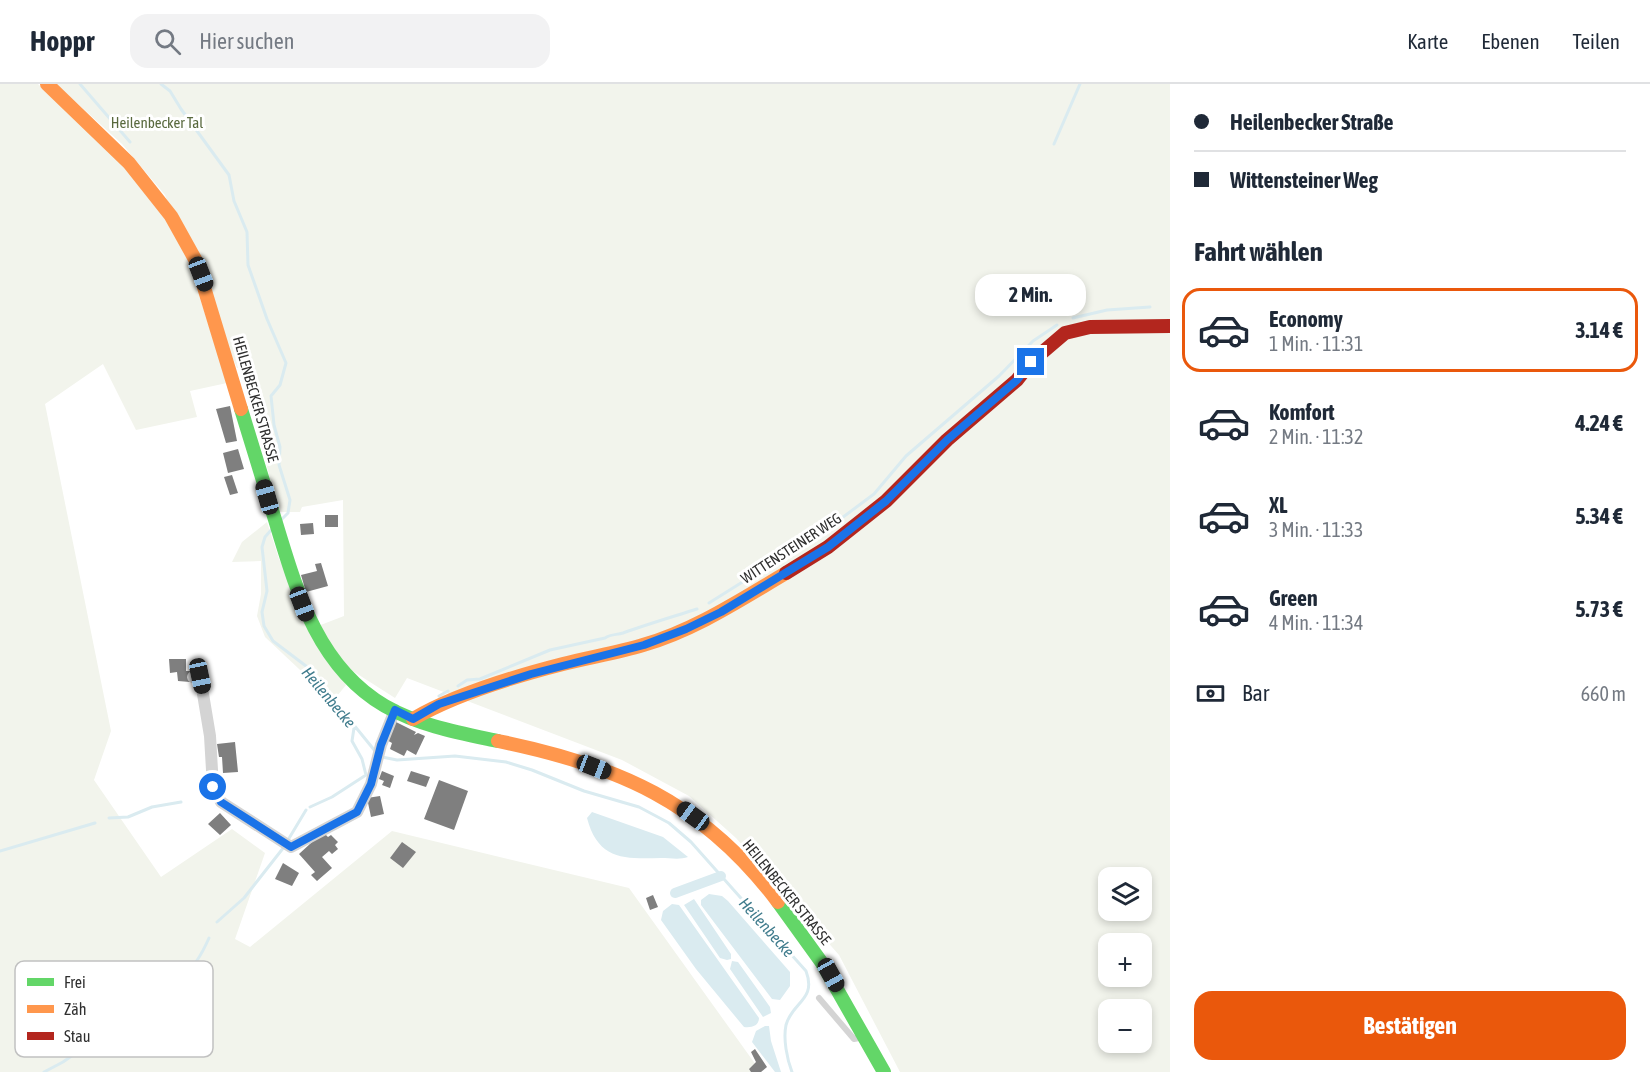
<!DOCTYPE html>
<html lang="de">
<meta charset="utf-8">
<style>
body{margin:0;font-family:"Asap Condensed",sans-serif;background:#f2f2f3;color:#1f2937;height:100vh;display:flex;flex-direction:column;font-size:22px;white-space:nowrap}
*{box-sizing:border-box;margin:0}
p{font-size:20px;color:#747a83}
.icon{flex:none;width:33px;height:33px;fill:none;stroke:currentColor;stroke-width:2;stroke-linecap:round;stroke-linejoin:round}
.map{position:relative;flex:1;overflow:hidden}
.side{display:flex;flex-direction:column;background:#fff;width:480px}
.side>*{flex:none}
.guide{display:grid;align-content:center;height:132px;padding:0 24px;background:#fff}
.fabs{position:absolute;left:1098px;top:783px;display:grid;gap:12px}
.fabs a{display:grid;place-items:center;width:54px;height:54px;border-radius:12px;background:#fff;box-shadow:0 3px 9px #0003;font-size:30px}
.end{position:absolute;width:27px;height:27px;margin:-14px;border:8px solid #1a73e8;background:#fff;box-shadow:0 0 0 3px #fff}
.from{border-radius:50%}
.bubble{position:absolute;height:42px;border-radius:18px;background:#fff;box-shadow:0 3px 9px #0003;font-size:20px;font-weight:700;line-height:42px;text-align:center}
.car{position:absolute;width:18px;height:36px;margin:-18px -9px;border-radius:8px;box-shadow:0 0 4px 2px #0007;background:linear-gradient(#222 24%,#8ab4d8 0 40%,#222 0 76%,#8ab4d8 0 86%,#222 0)}
.guide b{display:flex;align-items:center;gap:21px;height:57px;font-size:22px}
.guide b+b{border-top:2px solid #e0e1e3}
.guide i{width:15px;height:15px;background:#1f2937}
ul{padding:0;list-style:none}
li{display:flex;align-items:center;gap:18px;height:84px;margin:0 12px 9px;padding:0 12px;border:3px solid transparent;border-radius:18px}
li div{flex:1}
li b{display:block;font-size:22px}
li em{font-style:normal;font-weight:700}
li.selected{border-color:#ea580c}
li>.icon{width:54px;height:54px;stroke-width:1.5}
h2{padding:0 24px;font-size:27px;line-height:72px}
.pay{display:flex;align-items:center;gap:15px;height:66px;padding:0 24px;font-size:22px}
.pay p{margin-inline-start:auto}
.button{display:flex;gap:12px;margin-top:auto;padding:12px 24px}
.button a{flex:1;height:69px;border-radius:18px;background:#ea580c;color:#fff;font-size:24px;font-weight:700;line-height:69px;text-align:center}
header{display:flex;align-items:center;gap:36px;box-sizing:border-box;height:84px;padding:0 30px;background:#fff;border-bottom:2px solid #e0e1e3}
header strong{font-size:28px}
nav{display:flex;gap:33px;margin-inline-start:auto;font-size:21px}
.search{width:420px;height:54px;background:#f2f2f3;display:flex;align-items:center;gap:15px;box-sizing:border-box;padding:0 21px;border-radius:18px;color:#747a83;font-size:22px}
main{display:flex;flex:1;min-height:0}
.map>svg:first-child{display:block}
</style>
<header>
<strong>Hoppr</strong>
<div class="search"><svg class="icon" aria-label="search" viewBox="0 0 24 24"><circle cx="10" cy="10" r="6"/><path d="M15 15l6 6"/></svg>Hier suchen</div>
<nav><a>Karte</a><a>Ebenen</a><a>Teilen</a></nav>
</header>
<main>
<div class="map">
<svg width="1170" height="988" viewBox="0 0 1170 988">
<rect width="100%" height="100%" fill="#fff"/>
<!-- green -->
<path fill="#f2f4ec" fill-rule="evenodd" d="M 0,0 L 38,0 L 113,69 L 143,103 L 183,161 L 227,299 L 190,307 L 197,333 L 136,346 L 103,280 L 45,320 L 111,647 L 94,696 L 161,793 L 232,745 L 265,769 L 235,855 L 250,863 L 392,747 L 629,804 L 761,988 L 0,988 Z
M 56,0 L 1170,0 L 1170,988 L 900,988 L 839,871 L 736,754 L 689,712 L 622,676 L 407,594 L 395,614 L 348,584 L 318,542 L 344,532 L 343,416 L 302,423 L 300,428 L 279,428 L 262,364 L 264,324 L 255,295 L 248,294 L 245,283 L 237,284 L 165,111 L 122,60 ZM 1108,794 L 1142,794 L 1142,826 L 1108,826 ZM 1108,860 L 1142,860 L 1142,892 L 1108,892 ZM 1108,926 L 1142,926 L 1142,958 L 1108,958 Z
M 267,438 L 279,475 L 346,601 L 333,617 L 265,553 L 257,532 L 261,510 L 261,477 L 232,478 L 242,458 Z"/>
<!-- water -->
<path fill="#daebf0" d="M 592,728 L 663,753 L 688,773 C 680,776 670,774 661,774 C 624,775 598,776 587,734 Z
M 709,810 L 722,812 L 728,817 L 790,888 L 790,902 L 780,916 L 772,915 L 701,821 L 701,816 Z
M 694,815 L 731,870 L 731,875 L 727,876 L 720,874 L 684,821 Z
M 672,820 L 679,821 L 759,934 C 759,942 751,944 744,943 L 739,937 L 696,885 L 661,836 L 663,827 Z
M 732,877 L 738,878 L 770,923 L 771,929 L 763,933 L 730,885 Z
M 765,942 L 769,942 L 771,957 L 781,988 L 775,988 L 752,958 L 756,947 Z"/>
<g fill="none" stroke-linecap="round" stroke-linejoin="round">
<!-- stream -->
<path stroke="#daebf0" stroke-width="3" d="M 80,0 L 130,58
M 161,0 L 170,7 L 181,25 L 229,91 L 234,117 L 247,148 L 248,181 L 267,235 L 286,279 L 280,301 L 271,312 L 274,341 L 280,363 L 279,381 L 290,416 L 288,429 L 281,436
M 1054,60 L 1080,0
M 1073,234 L 1107,226 L 1150,223
M 272,445 L 265,453 L 262,463 L 267,507 L 262,528 L 264,542 L 273,557 L 306,582 L 375,667
M 709,519 L 760,487 L 777,472 L 823,448 L 874,410 L 906,372 L 999,292 L 1033,257 L 1057,241
M 458,602 L 467,596 L 480,595 L 550,566 L 605,554 C 611,550 616,551 623,549 C 648,540 672,533 697,525
M 439,612 L 448,607
M 382,673 L 397,676 L 455,672 L 506,678 L 532,686 L 584,707 L 639,723 L 669,739 L 691,758 L 806,887 C 817,916 792,918 786,941 C 783,955 787,975 792,988
M 310,723 L 332,713 L 366,691 L 362,675 L 352,657 L 354,644
M 109,734 L 128,733 L 152,723 L 181,718
M 288,756 L 306,726
M 0,767 L 95,739
M 217,838 L 244,814 L 284,763
M 44,988 L 63,978 L 181,895 C 194,884 202,870 209,854"/>
<!-- canal -->
<path stroke="#daebf0" stroke-width="10" d="M 675,809 L 721,792"/>
</g>
<!-- building -->
<path fill="#7f7f7f" d="M 230,322 L 237,357 L 226,359 L 216,325 Z
M 238,365 L 244,385 L 228,389 L 223,369 Z
M 232,391 L 238,409 L 230,411 L 224,393 Z
M 325,431 L 338,431 L 338,443 L 325,443 Z
M 313,439 L 314,450 L 301,451 L 300,440 Z
M 321,479 L 328,502 L 306,508 L 301,491 L 317,487 L 315,480 Z
M 169,575 L 186,575 L 186,587 L 190,587 L 190,598 L 178,597 L 177,588 L 170,589 Z
M 394,637 L 416,648 L 414,651 L 418,649 L 425,652 L 416,671 L 407,666 L 404,672 L 390,665 L 392,659 L 385,655 Z
M 235,658 L 238,688 L 223,689 L 222,673 L 219,673 L 217,660 Z
M 382,687 L 394,692 L 390,704 L 382,701 L 384,697 L 379,695 Z
M 411,687 L 430,693 L 426,703 L 407,697 Z
M 439,696 L 468,707 L 454,746 L 424,735 Z
M 380,712 L 384,730 L 371,733 L 367,714 Z
M 220,729 L 231,741 L 220,751 L 208,740 Z
M 323,748 L 328,753 L 331,751 L 338,758 L 335,761 L 338,765 L 332,770 L 329,767 L 322,773 L 332,784 L 317,797 L 311,791 L 315,788 L 299,770 Z
M 402,758 L 416,768 L 403,784 L 390,774 Z
M 283,779 L 299,789 L 292,802 L 275,795 Z
M 653,811 L 658,823 L 650,826 L 646,814 Z
M 755,965 L 767,983 L 761,988 L 751,988 L 749,985 L 756,978 L 751,968 Z"/>
<g fill="none" stroke-linecap="round" stroke-linejoin="round">
<!-- lane -->
<path stroke="#d4d4d4" stroke-width="6" d="M 819,914 L 854,955 L 864,953"/>
<!-- street -->
<path stroke="#d4d4d4" stroke-width="12" d="M 193,593 L 200,592 L 210,652 L 213,703 L 221,718 L 291,763 L 357,728 L 371,700 L 381,661 L 395,626"/>
<!-- fast -->
<path stroke="#63d668" stroke-width="14" d="M 241,325 C 253,363 264,401 276,439 C 297,508 318,583 385,622 C 420,642 460,649 498,657
M 778,818 L 822,879 L 884,988"/>
<!-- slow -->
<path stroke="#ff974d" stroke-width="14" d="M 47,0 L 129,79 L 171,132 L 196,177 L 241,325
M 413,635 C 454,611 516,592 563,580 C 590,573 617,569 643,561 C 695,546 740,516 786,489
M 498,657 C 617,681 703,718 778,818"/>
<!-- jam -->
<path stroke="#b3261e" stroke-width="14" d="M 786,489 L 828,463 L 886,417 L 947,356 L 1017,296 L 1031,278 L 1065,249 L 1090,243 L 1170,242"/>
</g>
<g fill="none" stroke-linecap="round" stroke-linejoin="round">
<!-- route -->
<path stroke="#1a73e8" stroke-width="8" d="M 213,703 L 221,718 L 291,763 L 357,728 L 371,700 L 381,661 L 395,626 L 413,635 L 439,620 L 531,590 L 644,561 L 686,545 L 721,528 L 828,463 L 886,417 L 947,356 L 1017,296 L 1031,278"/>
</g>
<g text-anchor="middle" dominant-baseline="central" stroke-width="6" stroke-linejoin="round" paint-order="stroke">
<!-- park labels -->
<g font-size="15" fill="#59693e" stroke="#fff">
<text x="157" y="38">Heilenbecker Tal</text>
</g>
<!-- street labels -->
<g font-size="15" fill="#2f2f2f" stroke="#fff">
<text transform="translate(256 315) rotate(74)">HEILENBECKER STRASSE</text>
<text transform="translate(791 464) rotate(-33)">WITTENSTEINER WEG</text>
<text transform="translate(787 808) rotate(51)">HEILENBECKER STRASSE</text>
</g>
<!-- water labels -->
<g font-size="16" font-style="italic" fill="#407c8d" stroke="#fff">
<text transform="translate(329 613) rotate(50)">Heilenbecke</text>
<text transform="translate(767 843) rotate(48)">Heilenbecke</text>
</g>
</g>
<!-- legend -->
<rect x="15" y="877" width="198" height="96" rx="9" fill="#fff" stroke="#c1c1c1" stroke-width="1.5"/>
<rect x="27" y="894" width="27" height="8" fill="#63d668"/>
<rect x="27" y="921" width="27" height="8" fill="#ff974d"/>
<rect x="27" y="948" width="27" height="8" fill="#b3261e"/>
<g font-size="16" fill="#2f2f2f">
<text x="64" y="904">Frei</text>
<text x="64" y="931">Zäh</text>
<text x="64" y="958">Stau</text>
</g>
</svg>
<div class="fabs">
<a><svg class="icon" aria-label="layers" viewBox="0 0 24 24"><path d="M12 4l9 5-9 5-9-5zM3 14l9 5 9-5"/></svg></a>
<a>+</a>
<a>−</a>
</div>
<i class="end from" style="left:213px;top:703px"></i>
<i class="end" style="left:1031px;top:278px"></i>
<div class="bubble" style="left:975px;top:190px;width:111px">2 Min.</div>
<i class="car" style="left:201px;top:190px;rotate:159deg"></i>
<i class="car" style="left:267px;top:413px;rotate:344deg"></i>
<i class="car" style="left:302px;top:520px;rotate:159deg"></i>
<i class="car" style="left:200px;top:592px;rotate:168deg"></i>
<i class="car" style="left:594px;top:683px;rotate:111deg"></i>
<i class="car" style="left:693px;top:732px;rotate:306deg"></i>
<i class="car" style="left:831px;top:891px;rotate:151deg"></i>
</div>
<section class="side">
<div class="guide">
<b><i class="from"></i>Heilenbecker Straße</b>
<b><i></i>Wittensteiner Weg</b>
</div>
<h2>Fahrt wählen</h2>
<ul>
<li class="selected"><svg class="icon" aria-label="car" viewBox="0 0 24 24"><path d="M5 17H2v-5l4-1 3-4h7l3 4 3 1v5h-3M9 17h6M6 11h13"/><circle cx="7" cy="17" r="2"/><circle cx="17" cy="17" r="2"/></svg><div><b>Economy</b><p>1 Min. · 11:31</p></div><em>3.14 €</em></li>
<li><svg class="icon" aria-label="car" viewBox="0 0 24 24"><path d="M5 17H2v-5l4-1 3-4h7l3 4 3 1v5h-3M9 17h6M6 11h13"/><circle cx="7" cy="17" r="2"/><circle cx="17" cy="17" r="2"/></svg><div><b>Komfort</b><p>2 Min. · 11:32</p></div><em>4.24 €</em></li>
<li><svg class="icon" aria-label="car" viewBox="0 0 24 24"><path d="M5 17H2v-5l4-1 3-4h7l3 4 3 1v5h-3M9 17h6M6 11h13"/><circle cx="7" cy="17" r="2"/><circle cx="17" cy="17" r="2"/></svg><div><b>XL</b><p>3 Min. · 11:33</p></div><em>5.34 €</em></li>
<li><svg class="icon" aria-label="car" viewBox="0 0 24 24"><path d="M5 17H2v-5l4-1 3-4h7l3 4 3 1v5h-3M9 17h6M6 11h13"/><circle cx="7" cy="17" r="2"/><circle cx="17" cy="17" r="2"/></svg><div><b>Green</b><p>4 Min. · 11:34</p></div><em>5.73 €</em></li>
</ul>
<div class="pay"><svg class="icon" aria-label="cash" viewBox="0 0 24 24"><path d="M3 7h18v10H3z"/><circle cx="12" cy="12" r="2"/></svg>Bar<p>660 m</p></div>
<div class="button"><a>Bestätigen</a></div>
</section>
</main>
